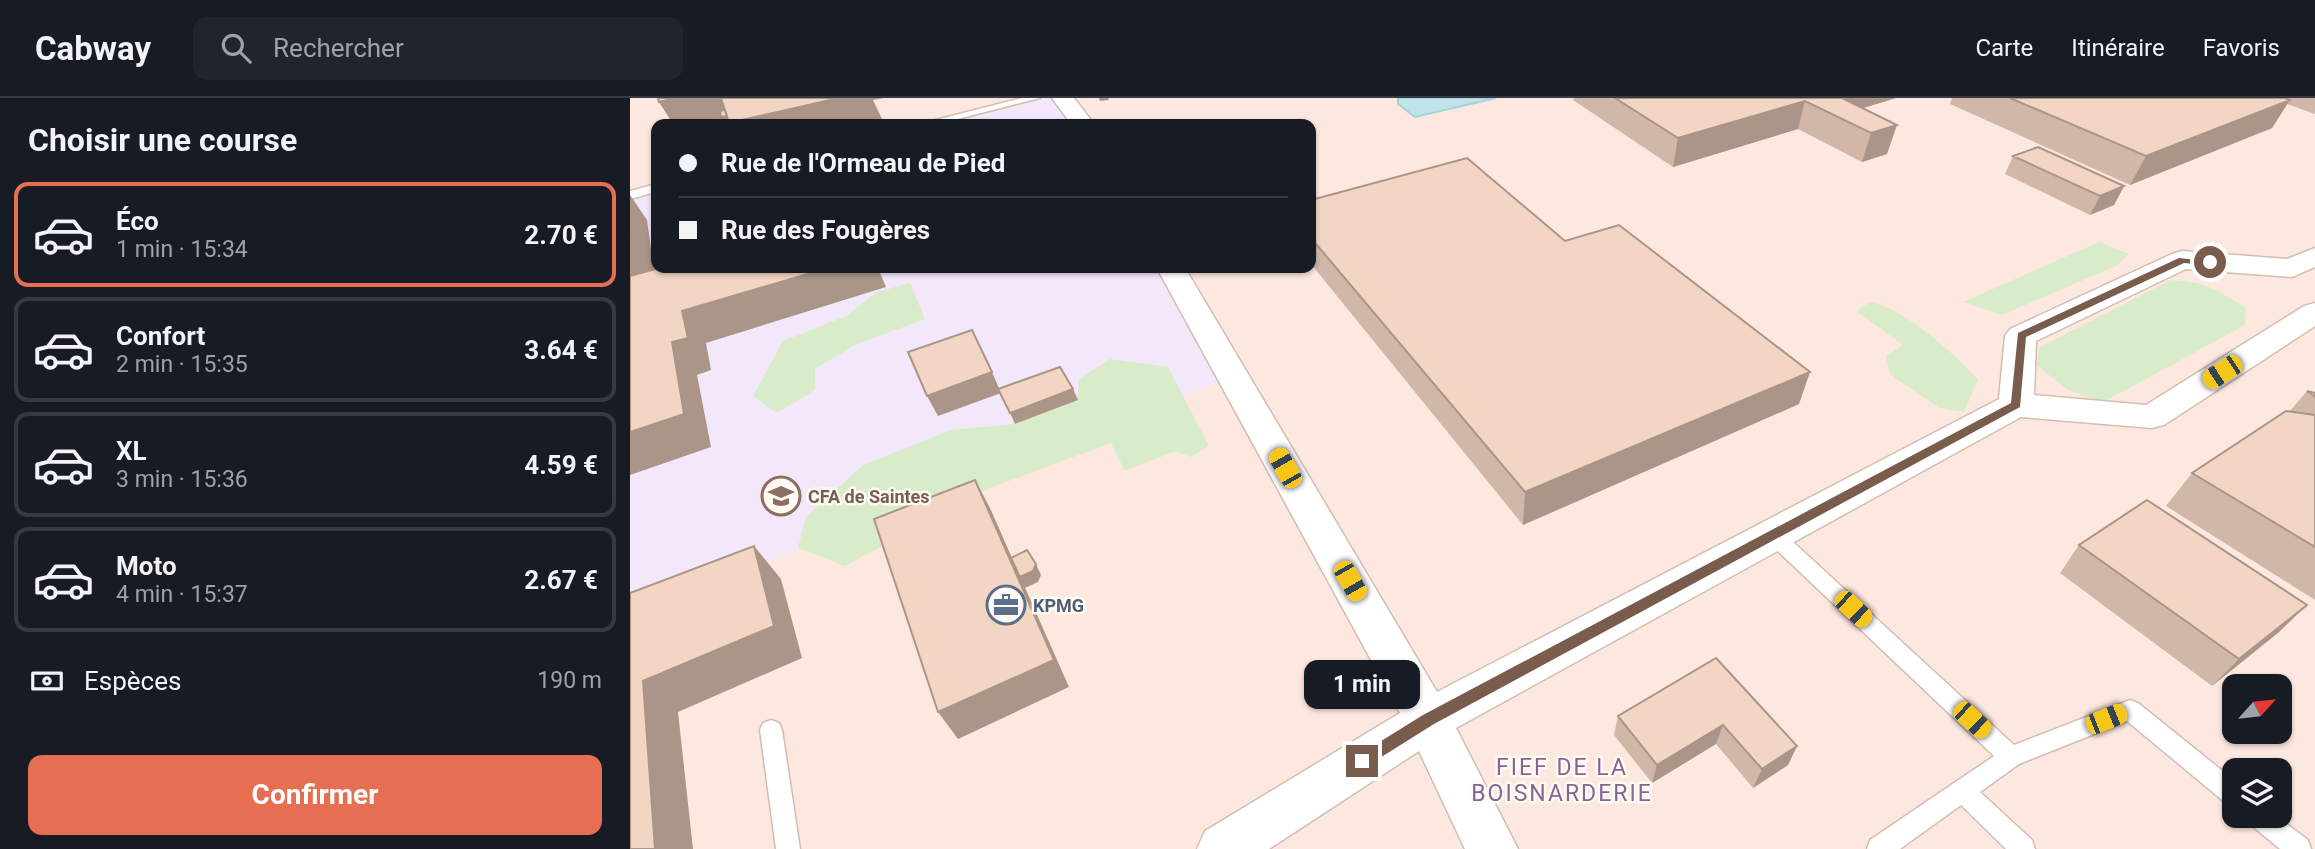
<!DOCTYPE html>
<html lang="fr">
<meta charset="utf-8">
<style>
body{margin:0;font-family:Roboto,sans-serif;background:#20242c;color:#f1f3f6;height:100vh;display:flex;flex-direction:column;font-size:26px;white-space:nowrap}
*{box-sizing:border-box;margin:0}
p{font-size:23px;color:#9ea1a6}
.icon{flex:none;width:38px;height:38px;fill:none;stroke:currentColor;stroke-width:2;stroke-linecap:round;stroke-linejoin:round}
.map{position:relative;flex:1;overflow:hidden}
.drawer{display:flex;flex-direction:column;background:#171b24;width:630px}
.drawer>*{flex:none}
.hud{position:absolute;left:21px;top:21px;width:665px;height:154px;border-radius:14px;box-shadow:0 2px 5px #0004;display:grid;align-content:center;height:154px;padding:0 28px;background:#171b24}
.needle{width:46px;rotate:63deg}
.fabs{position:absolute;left:1592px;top:576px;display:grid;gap:14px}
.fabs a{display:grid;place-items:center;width:70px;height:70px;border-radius:14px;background:#171b24;box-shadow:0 2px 5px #0004;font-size:35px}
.end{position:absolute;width:32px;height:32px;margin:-16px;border:9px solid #7a5c4d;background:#fff;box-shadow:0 0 0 4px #fff}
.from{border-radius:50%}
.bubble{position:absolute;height:49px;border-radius:14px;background:#171b24;box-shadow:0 2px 5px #0004;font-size:23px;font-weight:700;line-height:49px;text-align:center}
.car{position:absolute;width:21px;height:42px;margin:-21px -10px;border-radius:9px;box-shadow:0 0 5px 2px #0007;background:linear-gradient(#f5c518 24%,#345 0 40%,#f5c518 0 76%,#345 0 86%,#f5c518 0)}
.hud b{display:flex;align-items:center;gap:24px;height:66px;font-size:26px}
.hud b+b{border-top:2px solid #363941}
.hud i{width:18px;height:18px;background:#f1f3f6}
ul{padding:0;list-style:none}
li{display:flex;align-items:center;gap:21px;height:105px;margin:0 14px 10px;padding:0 14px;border:4px solid #363941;border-radius:14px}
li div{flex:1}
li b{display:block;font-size:26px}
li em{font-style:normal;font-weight:700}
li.active{border-color:#e76f51}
li>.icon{width:63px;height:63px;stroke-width:1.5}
h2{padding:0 28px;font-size:32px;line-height:84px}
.pay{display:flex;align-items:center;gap:18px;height:77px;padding:0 28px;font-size:26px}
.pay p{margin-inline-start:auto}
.cta{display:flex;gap:14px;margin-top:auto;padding:14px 28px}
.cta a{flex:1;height:80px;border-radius:14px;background:#e76f51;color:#fff;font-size:28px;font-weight:700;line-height:80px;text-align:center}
header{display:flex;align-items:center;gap:42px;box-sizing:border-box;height:98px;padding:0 35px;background:#171b24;border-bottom:2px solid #363941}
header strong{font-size:33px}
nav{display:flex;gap:38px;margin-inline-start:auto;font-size:24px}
.search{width:490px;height:63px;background:#20242c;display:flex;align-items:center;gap:18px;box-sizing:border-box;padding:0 24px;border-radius:14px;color:#9ea1a6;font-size:26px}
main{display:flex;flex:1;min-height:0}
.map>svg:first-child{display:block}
</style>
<header>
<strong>Cabway</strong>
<div class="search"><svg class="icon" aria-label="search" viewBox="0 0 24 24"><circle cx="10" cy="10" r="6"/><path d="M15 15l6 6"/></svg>Rechercher</div>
<nav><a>Carte</a><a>Itinéraire</a><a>Favoris</a></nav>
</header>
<main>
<section class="drawer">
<h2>Choisir une course</h2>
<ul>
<li class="active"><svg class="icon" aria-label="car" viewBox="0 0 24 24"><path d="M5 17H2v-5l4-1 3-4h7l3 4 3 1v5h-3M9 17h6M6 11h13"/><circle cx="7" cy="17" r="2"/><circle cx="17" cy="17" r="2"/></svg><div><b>Éco</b><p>1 min · 15:34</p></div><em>2.70 €</em></li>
<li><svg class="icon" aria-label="car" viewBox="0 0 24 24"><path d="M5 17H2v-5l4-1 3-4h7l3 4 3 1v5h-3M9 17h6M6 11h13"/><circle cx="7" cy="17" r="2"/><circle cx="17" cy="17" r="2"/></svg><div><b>Confort</b><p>2 min · 15:35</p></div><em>3.64 €</em></li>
<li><svg class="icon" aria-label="car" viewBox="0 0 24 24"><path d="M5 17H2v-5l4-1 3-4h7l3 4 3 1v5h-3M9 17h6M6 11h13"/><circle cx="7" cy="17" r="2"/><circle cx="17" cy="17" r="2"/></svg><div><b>XL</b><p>3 min · 15:36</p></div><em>4.59 €</em></li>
<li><svg class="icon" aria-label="car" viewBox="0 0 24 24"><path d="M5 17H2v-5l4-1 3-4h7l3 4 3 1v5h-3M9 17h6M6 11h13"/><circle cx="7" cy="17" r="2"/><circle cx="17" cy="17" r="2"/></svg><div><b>Moto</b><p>4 min · 15:37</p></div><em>2.67 €</em></li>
</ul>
<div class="pay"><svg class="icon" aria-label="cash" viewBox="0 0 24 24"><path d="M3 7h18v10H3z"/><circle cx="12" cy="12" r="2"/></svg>Espèces<p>190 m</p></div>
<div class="cta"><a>Confirmer</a></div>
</section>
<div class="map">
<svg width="1685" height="751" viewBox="0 0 1685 751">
<rect width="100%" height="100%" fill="#fdf6ec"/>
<!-- commercial -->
<path fill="#fde8e0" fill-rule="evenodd" d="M 0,0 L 1685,0 L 1685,751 L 0,751 ZM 26,26 L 681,26 L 681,170 L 26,170 ZM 1605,588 L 1650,588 L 1650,634 L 1605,634 ZM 1605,672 L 1650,672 L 1650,718 L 1605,718 Z"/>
<!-- education -->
<path fill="#f3e8fa" d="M 405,0 L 433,0 L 453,26 L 295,26 Z
M 26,90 L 26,170 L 541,170 L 603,279 L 0,518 L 0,97 Z"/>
<!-- green -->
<path fill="#d8ecc9" d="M 1469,144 L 1499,156 L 1486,168 L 1372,217 L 1333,204 Z
M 1541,182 C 1577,184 1585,191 1616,210 L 1615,227 L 1472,305 L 1437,291 L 1406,267 L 1410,249 Z
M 280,185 L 295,221 L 225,247 L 185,271 L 185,292 L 147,315 L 123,298 L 153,243 L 216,218 L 247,194 Z
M 1240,204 C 1274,210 1325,256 1348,282 L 1334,314 L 1309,310 L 1260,276 L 1256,258 L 1273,247 L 1226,213 Z
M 480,261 L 538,269 L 579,348 L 561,359 L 546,353 L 495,373 L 481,345 L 360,390 L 215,468 L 168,450 L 176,419 L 233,367 L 321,332 L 385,326 L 447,302 L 449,281 Z"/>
<!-- water -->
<path fill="#bfe3e8" stroke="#a5d3da" stroke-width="2" d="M 768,0 L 866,0 L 785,19 L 768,6 Z"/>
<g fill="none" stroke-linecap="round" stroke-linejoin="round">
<defs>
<path id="service" d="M 392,0 L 410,0 L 308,26 L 290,26 Z
M 26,86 L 26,94 L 0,101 L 0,93 Z
M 1143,430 L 1150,432 L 1384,647 L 1500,602 L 1508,605 L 1605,683 L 1605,709 L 1597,706 L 1497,623 L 1389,666 L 1350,694 L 1402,742 L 1405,751 L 1376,751 L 1331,707 L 1270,751 L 1237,751 L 1240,742 L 1364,658 L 1136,442 L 1134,437 L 1136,432 Z
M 141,622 L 149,625 L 152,632 L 170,751 L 146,751 L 130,632 L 133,625 Z
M 1616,718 L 1646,718 L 1678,742 L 1681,751 L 1650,751 L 1620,726 Z"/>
<path id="minor" d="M 422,0 L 444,0 L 464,26 L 441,26 Z
M 1685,150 L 1685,169 L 1662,179 L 1556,171 L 1406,243 L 1404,297 L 1516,307 L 1674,208 L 1685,205 L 1685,228 L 1534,327 L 1522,330 L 1391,319 L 826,630 L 888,751 L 835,751 L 789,653 L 639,751 L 567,751 L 575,733 L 770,615 L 527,170 L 555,170 L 807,594 L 1369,301 L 1375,238 L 1380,231 L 1542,156 L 1552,153 L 1657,161 Z"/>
</defs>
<!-- service casing -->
<use href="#service" stroke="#d1beb0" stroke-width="3"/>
<!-- minor casing -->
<use href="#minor" stroke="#d1beb0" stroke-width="3"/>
<!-- service -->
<use href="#service" fill="#fff" fill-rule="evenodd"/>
<!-- minor -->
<use href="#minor" fill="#fff" fill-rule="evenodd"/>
</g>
<!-- wall -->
<path fill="#d1b7a8" d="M 944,0 L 1266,0 L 1233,10 L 1257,56 L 1232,64 L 1168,31 L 1043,69 L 943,2 Z
M 1322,0 L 1685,0 L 1685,16 L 1657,6 L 1642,30 L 1500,87 L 1320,6 Z
M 1383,58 L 1494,88 L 1484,107 L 1460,117 L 1375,76 Z
M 681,102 L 935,143 L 1169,306 L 893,427 L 681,166 Z
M 1677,293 L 1685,295 L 1685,502 L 1536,408 L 1562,375 L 1660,313 Z
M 1449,447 L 1649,534 L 1582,588 L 1430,475 Z
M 1086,560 L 1167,648 L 1158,667 L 1123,690 L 1086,646 L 1022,685 L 984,637 L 988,618 Z"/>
<!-- shaded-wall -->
<path fill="#aa9588" d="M 46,0 L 254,0 L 243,2 L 252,21 L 231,26 L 95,26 L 93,22 L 72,26 L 43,26 L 29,4 Z
M 469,0 L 478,0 L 479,2 L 470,3 Z
M 1200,0 L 1266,0 L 1207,18 Z
M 1660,2 L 1642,30 L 1500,87 L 1516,58 Z
M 1175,3 L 1168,31 L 1043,69 L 1048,40 Z
M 1267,27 L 1257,56 L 1232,64 L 1241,35 Z
M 1494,88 L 1484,107 L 1460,117 L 1470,98 Z
M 0,97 L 17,122 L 25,180 L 0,187 Z
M 198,170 L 248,170 L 256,189 L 76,245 L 81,272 L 67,277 L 81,349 L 0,377 L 0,334 L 42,244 L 52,213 Z
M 362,274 L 371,295 L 308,318 L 297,298 Z
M 1180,274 L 1169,306 L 893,427 L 895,394 Z
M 443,291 L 448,302 L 385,326 L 380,315 Z
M 345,382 L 360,410 L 390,478 L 406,466 L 411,477 L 408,484 L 395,490 L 393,485 L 439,589 L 328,641 L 308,614 Z
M 124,448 L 151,481 L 172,560 L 48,614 L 63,751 L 25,751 L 13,583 Z
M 1677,507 L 1649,534 L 1582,588 L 1609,561 Z
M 1093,627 L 1086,646 L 1022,685 L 1027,667 Z
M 1167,648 L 1158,667 L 1123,690 L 1132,671 Z"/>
<!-- building -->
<path fill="#f3d5c3" stroke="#aa9588" stroke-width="2" d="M 28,0 L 46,0 L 29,4 Z
M 91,0 L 209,0 L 99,25 Z
M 985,0 L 1212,0 L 1267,27 L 1241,35 L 1175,3 L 1048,40 Z
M 1380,0 L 1655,0 L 1660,2 L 1516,58 Z
M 95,12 L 97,18 L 91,19 L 90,13 Z
M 1408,49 L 1494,88 L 1470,98 L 1383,58 Z
M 837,60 L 935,143 L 989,127 L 1180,274 L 895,394 L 681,140 L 681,102 Z
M 0,132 L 2,149 L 0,149 Z
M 29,170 L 198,170 L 52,213 L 58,240 L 42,244 L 54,316 L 0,334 L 0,178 Z
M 342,232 L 362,274 L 297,298 L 278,254 Z
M 430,269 L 443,291 L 380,315 L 368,291 Z
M 1677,293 L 1685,295 L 1685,299 Z
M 1656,313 L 1685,317 L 1685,449 L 1562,375 Z
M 345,382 L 424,562 L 308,614 L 244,421 Z
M 1517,402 L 1677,507 L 1609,561 L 1449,447 Z
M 124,448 L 144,528 L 13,583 L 25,751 L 0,751 L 0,495 Z
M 397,452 L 406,466 L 403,473 L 390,479 L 381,460 Z
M 1086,560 L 1167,648 L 1132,671 L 1093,627 L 1027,667 L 988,618 Z"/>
<!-- route -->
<path fill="#7a5c4d" d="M 1549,160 L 1584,164 L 1580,167 L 1554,165 L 1396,239 L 1390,309 L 804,626 L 737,668 L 727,668 L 727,658 L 793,617 L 1381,305 L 1388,235 Z"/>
<!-- icons -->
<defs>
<symbol id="university-ring" viewBox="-11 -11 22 22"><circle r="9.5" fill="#fffaf3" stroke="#8d6e63" stroke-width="1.5"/><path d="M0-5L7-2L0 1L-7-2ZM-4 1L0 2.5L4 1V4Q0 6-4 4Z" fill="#8d6e63"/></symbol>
<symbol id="office-ring" viewBox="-11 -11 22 22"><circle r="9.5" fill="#fffaf3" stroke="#5c6f8a" stroke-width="1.5"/><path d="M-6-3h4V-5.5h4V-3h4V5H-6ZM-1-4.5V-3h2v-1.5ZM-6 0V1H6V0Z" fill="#5c6f8a"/></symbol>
</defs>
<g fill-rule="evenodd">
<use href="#university-ring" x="129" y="376" width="44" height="44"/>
<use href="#office-ring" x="354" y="485" width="44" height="44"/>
</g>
<g text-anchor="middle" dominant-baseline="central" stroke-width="5" stroke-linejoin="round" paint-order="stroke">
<!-- education labels -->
<g font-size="18" font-weight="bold" fill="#785e54" stroke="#fffaf3" text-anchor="start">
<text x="178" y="398">CFA de Saintes</text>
</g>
<!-- service labels -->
<g font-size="18" font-weight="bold" fill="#4e5e75" stroke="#fffaf3" text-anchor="start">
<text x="403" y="507">KPMG</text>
</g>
<!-- near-neighbourhood labels -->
<g font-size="23" letter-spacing="2" fill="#846695" stroke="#fffaf3">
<text x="932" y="669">FIEF DE LA<tspan x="932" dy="26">BOISNARDERIE</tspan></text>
</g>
</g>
</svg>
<div class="fabs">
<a><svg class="needle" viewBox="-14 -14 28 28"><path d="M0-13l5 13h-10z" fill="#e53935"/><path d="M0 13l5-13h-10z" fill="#9ea1a6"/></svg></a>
<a><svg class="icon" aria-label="layers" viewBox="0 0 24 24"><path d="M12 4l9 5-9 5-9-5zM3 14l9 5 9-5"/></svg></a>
</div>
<i class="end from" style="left:1580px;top:164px"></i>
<i class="end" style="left:732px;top:663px"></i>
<div class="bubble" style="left:674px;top:562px;width:116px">1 min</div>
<i class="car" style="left:1592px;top:274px;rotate:237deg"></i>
<i class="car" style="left:655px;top:370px;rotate:330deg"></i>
<i class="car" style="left:720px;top:483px;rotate:150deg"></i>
<i class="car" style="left:1223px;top:511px;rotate:133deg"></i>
<i class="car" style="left:1476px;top:621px;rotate:68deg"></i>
<i class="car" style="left:1342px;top:622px;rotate:133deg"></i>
<div class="hud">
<b><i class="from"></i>Rue de l'Ormeau de Pied</b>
<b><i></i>Rue des Fougères</b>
</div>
</div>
</main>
